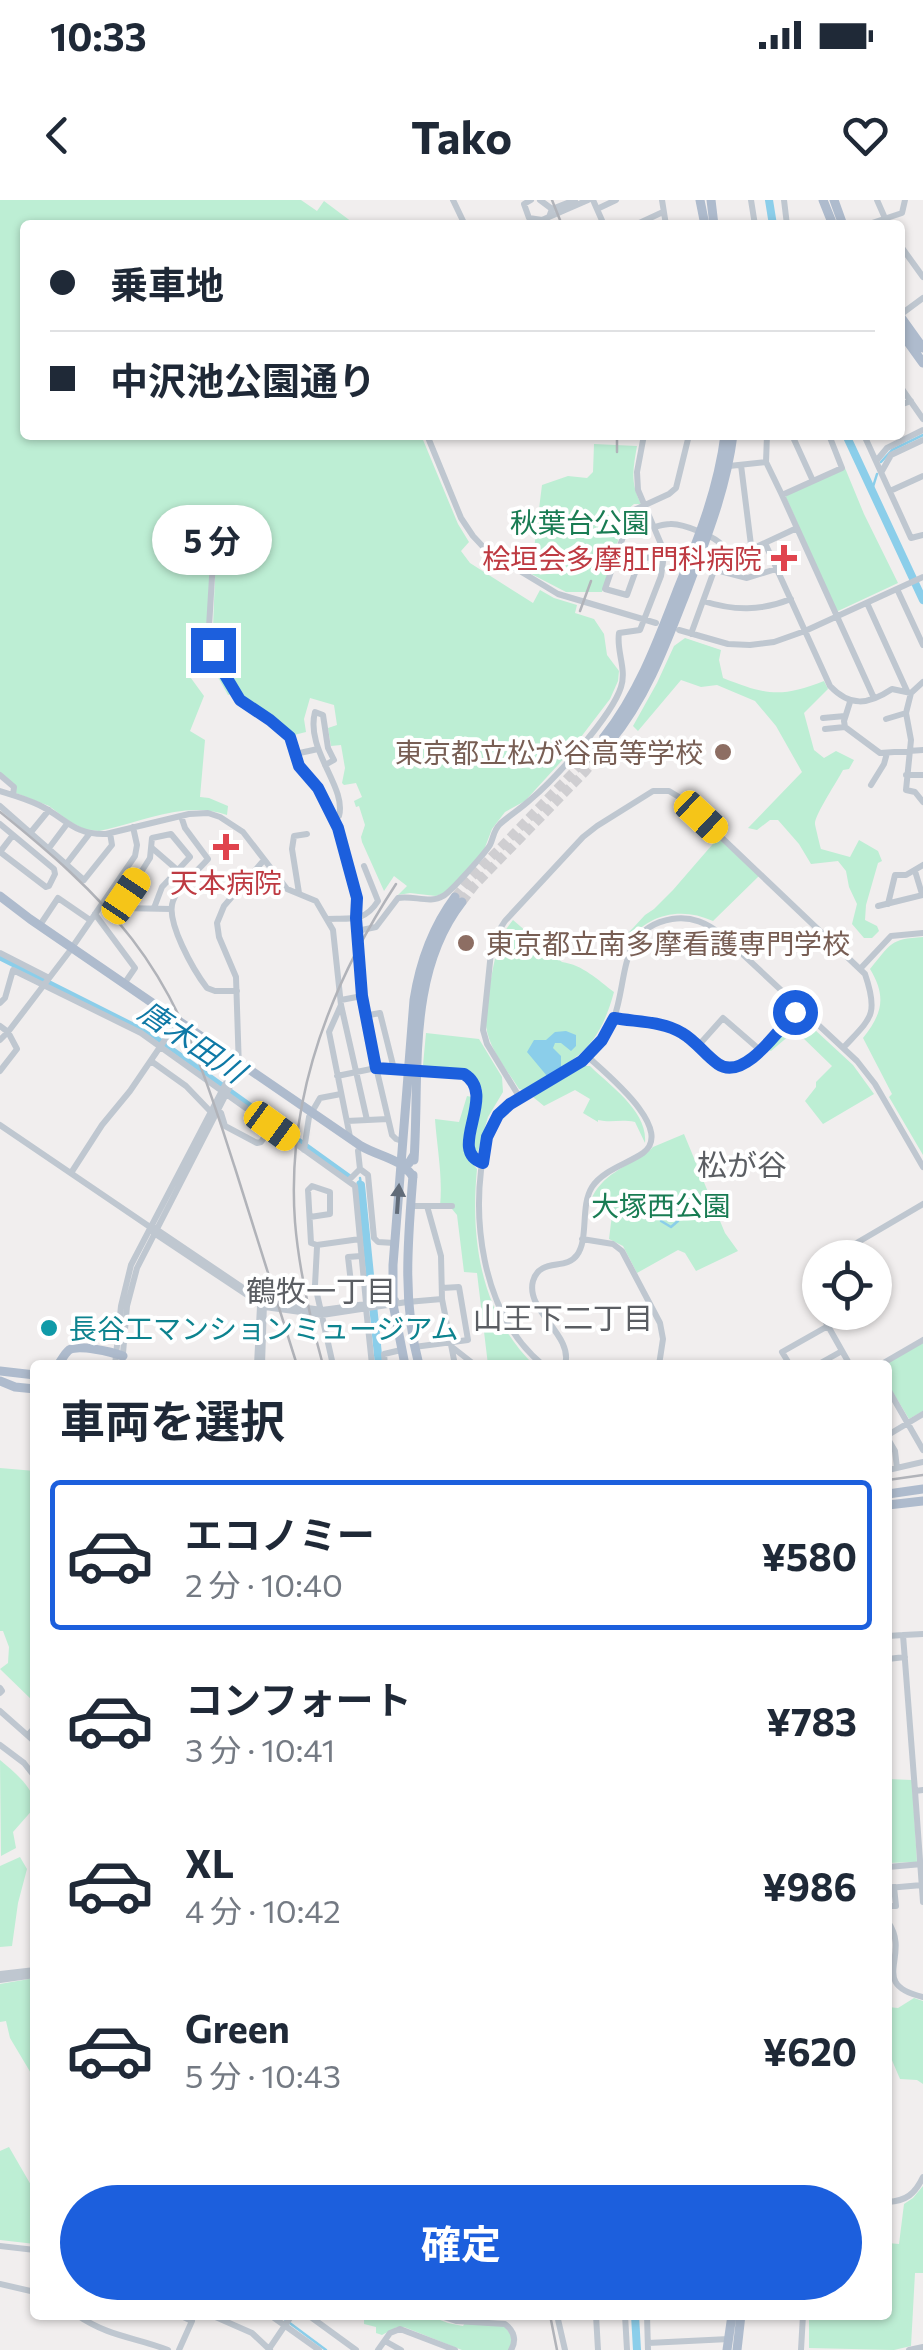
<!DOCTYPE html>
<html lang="ja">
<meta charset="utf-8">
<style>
body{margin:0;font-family:Commissioner,"Noto Sans JP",sans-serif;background:#f2f2f3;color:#1f2937;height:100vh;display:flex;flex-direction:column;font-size:38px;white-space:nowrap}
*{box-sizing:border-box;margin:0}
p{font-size:32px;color:#747a83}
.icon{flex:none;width:55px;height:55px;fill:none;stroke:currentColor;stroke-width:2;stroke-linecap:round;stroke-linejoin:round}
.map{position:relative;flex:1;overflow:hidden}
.side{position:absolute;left:30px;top:1160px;width:862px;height:960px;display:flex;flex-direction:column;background:#fff;border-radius:10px;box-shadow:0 2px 8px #0004}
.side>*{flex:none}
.banner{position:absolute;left:20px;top:20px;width:885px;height:220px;border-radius:10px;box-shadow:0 2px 8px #0004;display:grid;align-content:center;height:220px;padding:0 30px;background:#fff}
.fabs{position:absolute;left:802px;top:1040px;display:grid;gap:20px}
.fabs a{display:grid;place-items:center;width:90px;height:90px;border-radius:50%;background:#fff;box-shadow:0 2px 8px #0004;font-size:50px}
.end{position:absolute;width:45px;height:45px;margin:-22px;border:12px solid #1c5fdd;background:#fff;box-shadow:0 0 0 5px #fff}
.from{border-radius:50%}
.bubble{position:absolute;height:70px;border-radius:35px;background:#fff;box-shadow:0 2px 8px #0004;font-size:32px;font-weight:700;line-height:70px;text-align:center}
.car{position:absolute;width:30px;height:60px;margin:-30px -15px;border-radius:12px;box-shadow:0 0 8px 2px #0007;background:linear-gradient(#f5c518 24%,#345 0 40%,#f5c518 0 76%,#345 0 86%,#f5c518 0)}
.banner b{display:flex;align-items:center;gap:35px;height:95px;font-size:38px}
.banner b+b{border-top:2px solid #e0e1e3}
.banner i{width:25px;height:25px;background:#1f2937}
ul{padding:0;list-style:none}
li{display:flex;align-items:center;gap:30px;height:150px;margin:0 20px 15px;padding:0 10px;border:5px solid transparent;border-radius:10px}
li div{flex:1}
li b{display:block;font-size:38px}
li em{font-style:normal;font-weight:700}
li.on{border-color:#1c5fdd}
li>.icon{width:90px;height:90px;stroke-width:1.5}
h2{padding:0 30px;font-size:45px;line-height:120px}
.action{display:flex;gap:20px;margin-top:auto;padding:20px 30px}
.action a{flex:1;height:115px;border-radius:60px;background:#1c5fdd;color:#fff;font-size:40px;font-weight:700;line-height:115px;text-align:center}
.status{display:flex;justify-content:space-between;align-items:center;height:70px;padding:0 50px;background:#fff;direction:ltr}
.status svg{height:28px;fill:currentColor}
header{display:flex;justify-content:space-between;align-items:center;height:130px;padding:0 30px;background:#fff;font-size:45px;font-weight:700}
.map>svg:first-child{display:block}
</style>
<div class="status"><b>10:33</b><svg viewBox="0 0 49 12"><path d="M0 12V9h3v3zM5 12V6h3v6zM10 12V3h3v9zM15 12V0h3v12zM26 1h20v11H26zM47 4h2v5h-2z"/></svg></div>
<header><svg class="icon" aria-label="back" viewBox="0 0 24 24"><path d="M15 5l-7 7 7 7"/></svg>Tako<svg class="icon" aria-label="heart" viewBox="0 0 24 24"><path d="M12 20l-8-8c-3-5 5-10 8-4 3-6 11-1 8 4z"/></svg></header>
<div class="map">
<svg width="923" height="2150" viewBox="0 0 923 2150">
<rect width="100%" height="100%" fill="#f1eeee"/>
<!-- green -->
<path fill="#bdeed4" d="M 0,0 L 301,0 L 317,11 L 324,1 L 356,25 L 25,25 L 25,235 L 421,235 L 458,324 L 469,342 L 461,351 L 470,363 L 533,403 L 540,390 L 554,398 L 577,405 L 575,413 L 594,419 L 604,434 L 607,455 L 619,471 L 618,481 L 610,499 L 568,554 L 525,601 L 505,612 L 492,629 L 484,650 L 447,692 L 436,696 L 410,693 L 398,695 L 407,686 L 394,676 L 384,691 L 362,642 L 361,637 L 365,625 L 359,606 L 356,607 L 354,601 L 362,597 L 356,583 L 344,585 L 342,583 L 345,568 L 341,545 L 331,546 L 328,528 L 337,525 L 334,505 L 310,498 L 304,519 L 306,532 L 294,535 L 275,518 L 242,498 L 224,468 L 215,444 L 213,427 L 216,351 L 210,350 L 208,436 L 213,457 L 232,494 L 228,495 L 206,456 L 202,457 L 201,466 L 188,474 L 204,496 L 190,531 L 205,540 L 200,597 L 209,598 L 228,606 L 227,615 C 188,601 146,620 108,629 L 99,631 L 84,629 L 69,621 L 49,606 L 16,593 L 0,572 Z
M 594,244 L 637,246 C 633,269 630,283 641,304 L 634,304 L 628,309 L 602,392 L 566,392 L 512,364 L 533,357 L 542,285 L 568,276 L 587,278 L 593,272 Z
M 845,268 L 864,314 L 898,383 L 838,411 L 836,410 L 785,295 Z
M 685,438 L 721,450 L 719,460 L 723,478 C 766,495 781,498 824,481 L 828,489 L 804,513 L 814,550 L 824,558 L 836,551 L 854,560 L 849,569 L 843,570 C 838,580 814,616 815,624 C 815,625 820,646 821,649 L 850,657 L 859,640 L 878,651 L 882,661 L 878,663 L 866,705 L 865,720 L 877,726 L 879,731 L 872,738 L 864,738 L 852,724 L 857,704 L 849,687 L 846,671 L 838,661 L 811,664 L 799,644 L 778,620 L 770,620 L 757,630 L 748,628 L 802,572 L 776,526 L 755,501 L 717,485 L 701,487 L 681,480 L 638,531 L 633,526 L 657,483 L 674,446 Z
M 718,638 L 759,676 L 713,721 C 681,706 646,714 626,744 L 610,736 L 628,733 L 633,728 L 645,715 L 654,709 L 673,690 Z
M 513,720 L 562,762 C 583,765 598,780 614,792 C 597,854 574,859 523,890 L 519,889 C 507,870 489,849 486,826 C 484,812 495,753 500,740 C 504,732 508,726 513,720 Z
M 923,737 L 923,955 L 889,897 L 892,894 L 863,838 C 882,814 887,797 870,769 C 891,744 889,739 923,737 Z
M 797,817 L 801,817 L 853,865 L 874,894 L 823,924 L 805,901 L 816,887 L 816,882 L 832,866 L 800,835 L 790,835 L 771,851 L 766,849 Z
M 426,833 L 479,839 L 502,877 L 503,892 L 488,917 L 476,958 L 473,953 L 482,889 C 471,868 449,870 429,869 L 423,865 Z
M 584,866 L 590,866 C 610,886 648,911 645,943 L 635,922 C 620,919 612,923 598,920 L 598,922 L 583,913 L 590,899 L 575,890 L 544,906 L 533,897 Z
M 467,896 L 472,897 C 468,925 457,947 477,969 C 470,1040 481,1114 534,1165 L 488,1165 L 477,1073 L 464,1072 L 457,1015 L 452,1009 L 440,1006 C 443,977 437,948 435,919 L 459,922 Z
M 684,934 L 725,1033 L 738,1051 L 696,1071 L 685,1053 L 678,1050 L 637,1073 L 623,1046 L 609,1039 L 613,1007 L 610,1003 L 591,1000 C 601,975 627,966 648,952 L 653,947 Z
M 923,1142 L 923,1211 L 909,1219 L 888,1184 L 888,1165 L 884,1165 Z
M 0,1268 L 35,1271 L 35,1503 L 0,1469 L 8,1463 L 9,1447 L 3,1431 L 0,1431 Z
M 0,1560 C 14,1572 35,1588 35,1607 L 13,1632 L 16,1648 L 1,1656 Z
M 888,1579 L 912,1580 L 917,1662 L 888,1663 Z
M 20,1657 L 27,1669 L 18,1703 L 12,1746 L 0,1747 L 0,1666 Z
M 35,1778 L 35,1829 L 30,1836 L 35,1854 L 35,1880 L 10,1838 L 6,1821 L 0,1822 L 0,1784 Z
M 914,1798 L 923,1801 L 923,1884 L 917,1880 L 900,1879 L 888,1851 L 888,1807 L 898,1808 Z
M 9,1947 L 35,1992 L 35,2044 L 0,2040 L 0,1951 Z
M 923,1986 L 923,2073 L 915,2073 L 911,2146 L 894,2150 L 809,2148 L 809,2115 L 888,2115 L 888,2043 L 899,2044 L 904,2004 L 913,1998 Z
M 358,2115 L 427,2115 L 448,2123 L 463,2126 L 465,2123 L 504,2125 L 513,2138 L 510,2150 L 462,2150 L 404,2127 L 397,2127 L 382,2135 L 376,2133 L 376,2127 L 364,2124 L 364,2119 Z"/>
<!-- water -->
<path fill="#8bceea" d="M 566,831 L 576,835 L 576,846 L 571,851 L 561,843 L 555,843 L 553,848 L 561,856 L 561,867 L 547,876 L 527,852 L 534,840 L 546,840 L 555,832 Z"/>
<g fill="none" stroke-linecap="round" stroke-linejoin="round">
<!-- stream -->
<path stroke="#8bceea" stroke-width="2.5" d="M 881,262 L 892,250 L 923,235
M 872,290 L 877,274
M 360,978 L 361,985
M 661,1021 L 671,1027 L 678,1021
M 279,2115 L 326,2150"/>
<!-- canal -->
<path stroke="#8bceea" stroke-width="5" d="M 0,758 L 151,834 L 350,977
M 359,983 L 361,985"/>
<!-- river -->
<path stroke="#8bceea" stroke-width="8" d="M 769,0 L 773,25
M 846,235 L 923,400
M 361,985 L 379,1165
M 635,2115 L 637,2150"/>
<!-- major-tunnel -->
<path stroke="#cfced1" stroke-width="9" stroke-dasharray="9 4.5" stroke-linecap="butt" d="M 455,697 L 469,680 L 578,567 L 604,537
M 462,702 L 475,685 L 585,572 L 610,542"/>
<!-- minor -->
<path stroke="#bfc7d0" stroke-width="6" d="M 453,0 L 465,25
M 531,0 L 524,4 L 529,18 L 542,20 L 588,0
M 540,0 L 552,9
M 593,0 L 604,25
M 662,0 L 666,25
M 751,0 L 755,25
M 784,0 L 787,25
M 877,0 L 888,25
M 597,9 L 616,0
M 549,17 L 552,9 L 575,0
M 635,25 L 663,12
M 866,25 L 902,13 L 905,0
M 900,45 L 923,77
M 900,115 L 923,98
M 900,186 L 923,219
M 900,205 L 911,201
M 427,235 L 461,318 L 473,336 L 487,351 L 558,394 L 656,423
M 767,235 L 766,262 L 782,295
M 792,235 L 813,281
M 829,235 L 842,268 L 782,295 L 874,498
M 864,235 L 911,338 L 923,335
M 877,260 L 887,248 L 923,230
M 741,265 L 751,345 L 756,347 L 797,328
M 729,266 L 766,262
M 882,271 L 891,255 L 923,240
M 890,291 L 923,276
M 654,327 C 659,326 665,324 670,324 C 683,323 716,337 723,346 L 691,434
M 765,343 L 830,486 C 850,507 868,505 892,489 L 911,493 L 923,482
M 214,344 L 209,427 L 215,456 L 240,500 L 287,533 L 299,566 L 318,588 L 338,629 L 357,698 L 355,718 L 364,816 L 392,935 L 396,939 L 402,941
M 663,355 L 640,359 L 627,395 L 605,389 L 632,311 L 669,294 L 676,288 L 689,235
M 716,370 L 747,378 L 776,369
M 897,389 L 923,445
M 703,401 C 734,411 761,411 791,399
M 867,403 L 907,491
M 679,430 L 728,444 L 750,445 L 774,442 L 805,431 L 923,377
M 911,493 L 906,513 L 911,540 L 906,590 L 915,592 L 923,602
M 850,502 L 844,521 L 845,527 L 880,553 L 923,550
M 823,518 L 845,516
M 886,519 L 906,513
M 825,529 L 845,527
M 295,554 L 318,549
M 325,565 L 334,560 L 328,548 L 323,515 L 315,512 C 305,550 347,587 339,616 L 334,619
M 0,575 L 14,587 L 13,595
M 906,575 L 923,575
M 871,585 L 884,564 L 887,553
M 0,591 C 13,595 27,599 39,605 C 66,618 73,635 106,634 L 189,614 L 208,613 L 220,617 L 243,632 L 287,689 L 316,701 L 333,730 L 341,805 L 367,920
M 0,606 L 84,680 L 112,645 L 110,633
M 181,616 L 185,628 L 208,659 C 197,672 179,685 173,701 C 165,721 194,771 207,788 L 215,791 L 237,791
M 0,624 L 54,669 L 55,674 L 49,686 L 46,687 L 0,652
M 31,632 L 49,610
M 49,648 L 67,624
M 152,648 L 189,680
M 0,652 L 13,635
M 67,663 L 90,633
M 915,671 L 922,694
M 299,693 L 292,649 L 294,636 L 307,634
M 888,704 L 895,675 L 906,675 L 923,665
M 878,706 L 923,695
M 154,708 L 162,687 L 190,657 L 171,634 L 152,638 L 150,658 L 126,696 L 122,708 L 171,709
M 95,714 L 135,768 L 124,784
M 327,719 C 350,718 364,723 378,701 L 364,666
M 40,725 L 58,698 L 90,720
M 357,731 L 376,727 L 398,698 C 412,695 431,704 443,696 C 451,692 485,653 490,645 C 494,637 493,631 500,624 C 509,616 520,609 530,600 C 554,580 612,516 621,487 C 627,469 616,451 619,433 L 640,430 L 661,376 L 663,362 L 661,344 L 638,290 L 637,272 L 644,235
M 0,753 L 49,778
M 860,769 L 891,736 L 923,733
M 341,800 L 362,796
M 0,803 L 5,798 L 13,770 L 141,833 L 348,981 L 360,969 L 358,951
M 341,805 L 329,832 L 350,937
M 364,816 L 380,813 L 394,869
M 614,818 L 673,828 L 686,836 L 718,864 L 735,868 L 749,861 L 799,806
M 0,826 L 8,832 L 17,849 L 0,871
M 0,840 L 8,832 L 69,752 L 135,656 L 137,645 L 133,627
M 698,846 L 723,818 L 760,850
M 151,861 L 186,886 L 210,911
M 337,876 L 376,868 L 468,876 C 491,899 460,933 474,959 L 483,963
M 520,898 L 487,844 L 483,830 L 491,752 L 496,735 L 505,721 L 583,637 L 597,626 L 653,591 L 669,591 L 679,597 L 865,774 C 879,815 871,818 844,847
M 217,910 L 221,913 L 225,926 L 257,943 L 261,942 L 272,926
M 347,921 L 388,919
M 0,925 L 150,1027 L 154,1033 L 265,1107 L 322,1115 L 407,1102 L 442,1099
M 304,950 L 309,917 L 320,898 L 341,894
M 360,969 L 368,975 L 374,1038 L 378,1042 L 394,1043
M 71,973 L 102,925 L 130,891 L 175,825
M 348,981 L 355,986 L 366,1103
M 411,1006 L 452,1006
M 427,1006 L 441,1056 L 442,1099 L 455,1165
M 310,1017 L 330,1014 L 330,992 L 312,986 L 308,990 L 311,1043 L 317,1045
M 153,1027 L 264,1102 L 322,1110 L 396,1100
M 582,1039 L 613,1044 L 622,1051 L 660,1123 L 663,1139 L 659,1165
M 831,1058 L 923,1004
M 820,1064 L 810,1070 L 806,1087 L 850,1165
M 351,1083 L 348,1057 L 361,1056
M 366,1108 L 372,1165
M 414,1147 L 468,1140 L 459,1087 L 442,1088
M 452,1147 L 475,1165
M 115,1165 L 121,1106 L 131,1065 L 237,862
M 122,1165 L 127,1106 L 137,1068 L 239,869 L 236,777 L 219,737 L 217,723 L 224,706 L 264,660
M 257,1165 L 260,1106 L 263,1103
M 262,1165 L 264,1103
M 333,1165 L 315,1085 L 317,1047 L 317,1045 L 360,1039
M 385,1165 L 384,1154 L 401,1150
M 543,1165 C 480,1113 469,1013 487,937 C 502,890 561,884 593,851 C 602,841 609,831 614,818 C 628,780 618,728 672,719 C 692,716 707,723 722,735 L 857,861 L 875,884 L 923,967
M 565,1165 C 574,1135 525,1111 533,1081 C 540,1057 566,1071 577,1055 C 589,1039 580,1006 592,987 C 603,970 627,964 643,953 C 676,929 604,872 587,856
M 790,1165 L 782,1152 L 828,1126
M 817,1165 L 842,1151
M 880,1165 L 923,1140
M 888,1189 L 923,1250
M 888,1235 L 923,1214
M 888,1239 L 895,1251 L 897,1268
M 888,1270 L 923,1262
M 888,1436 L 903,1435
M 888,1459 L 905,1457
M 0,1488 L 2,1491 L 0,1493
M 0,1511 L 35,1542
M 28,1535 L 35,1527
M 0,1545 L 24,1563 L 35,1577
M 923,1590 L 915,1591 L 923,1702
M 915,1591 L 903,1435 L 923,1434
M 888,1667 L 922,1664
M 888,1688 L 922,1685
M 888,1706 L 896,1706 L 894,1687
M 888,1722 C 912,1756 867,1784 923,1797
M 0,1774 L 35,1770
M 0,1780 L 35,1775
M 888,2002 C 906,2001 915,1994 923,1977
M 0,2046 L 35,2050
M 0,2084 L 35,2092
M 77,2115 C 109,2137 135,2137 168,2150
M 179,2115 L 192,2121 L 179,2150
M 211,2115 L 252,2133 L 270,2150
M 270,2115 L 319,2150
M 308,2115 L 356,2150
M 438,2115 L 456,2121 L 505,2124 C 514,2131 517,2140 511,2150
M 557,2115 L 565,2150
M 596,2115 L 598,2150
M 625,2115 L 627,2150
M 647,2115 L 648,2150
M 385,2141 L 401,2150
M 648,2143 L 729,2139
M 269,2149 L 292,2115
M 378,2150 L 390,2133 L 400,2129 L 455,2150
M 801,2150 L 803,2115
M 909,2150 L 923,2147"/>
<!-- major -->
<path stroke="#aebbcd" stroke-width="9" d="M 700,0 L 705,25
M 711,0 L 714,25
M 823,0 L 833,25
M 834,0 L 843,25
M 900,116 L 923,148
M 900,131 L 923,163
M 604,537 C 639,492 657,443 677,391 C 698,340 718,290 725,235
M 610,542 C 647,497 666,444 687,390 C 706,339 726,290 733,235
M 0,696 L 30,719 L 361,946 C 380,957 401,958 413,977
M 414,960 C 420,874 406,774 462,702
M 401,967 L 409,963 L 414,955
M 413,975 C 408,1039 402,1102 419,1165
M 58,1165 C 61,1161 65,1153 69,1150 C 78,1144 112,1152 123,1156
M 405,1165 L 393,1104 L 393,1065 L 414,800 C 420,762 432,728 455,697
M 0,1171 L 35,1175
M 0,1181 L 15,1187 L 35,1189
M 888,1294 L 923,1289
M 888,1305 L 923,1301
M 727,2150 L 732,2115
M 737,2150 L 741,2115"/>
<!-- rail -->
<path stroke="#b1b3b9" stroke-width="2.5" d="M 552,0 L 562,25
M 617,235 L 617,252
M 580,411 L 591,381
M 0,612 C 48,651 94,690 132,739 C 186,809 208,885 235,968 C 256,1034 276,1099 297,1165
M 323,1165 C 310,1118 299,1071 295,1022 C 286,900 330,785 396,684
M 888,1280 L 923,1275
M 550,2115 L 557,2150"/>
</g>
<!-- one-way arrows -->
<defs><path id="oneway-solid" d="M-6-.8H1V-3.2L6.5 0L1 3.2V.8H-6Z" transform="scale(2.5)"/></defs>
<use fill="#616b78" href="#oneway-solid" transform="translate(398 999) rotate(-86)"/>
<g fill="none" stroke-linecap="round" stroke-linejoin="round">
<!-- route -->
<path stroke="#1c5fdd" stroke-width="12" d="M 213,450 L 222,470 L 240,500 L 270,520 L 290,537 L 299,566 L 318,588 L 338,628 L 357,698 L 356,718 L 362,796 L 376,868 L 464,874 C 499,895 445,951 483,963 L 487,937 L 498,915 L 510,904 L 582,861 L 602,840 L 614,818 C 636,822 663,821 682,833 C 696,841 705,855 718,864 C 744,882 779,829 795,812"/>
</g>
<!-- markers -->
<g fill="#e0444e" stroke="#fff" stroke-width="4">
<path d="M779 343h10v10h10v10h-10v10h-10v-10h-10v-10h10z"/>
<path d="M221 632h10v10h10v10h-10v10h-10v-10h-10v-10h10z"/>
</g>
<g fill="#8d6e63" stroke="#fff" stroke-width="4">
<circle cx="723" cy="552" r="10"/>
<circle cx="466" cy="743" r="10"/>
</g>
<circle fill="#0f9aa8" stroke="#fff" stroke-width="4" cx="49" cy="1128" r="10"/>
<g text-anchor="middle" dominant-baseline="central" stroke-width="8" stroke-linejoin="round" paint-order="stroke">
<!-- park labels -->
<g font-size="28" fill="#197c53" stroke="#fff">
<text x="580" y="322">秋葉台公園</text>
<text x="661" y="1005">大塚西公園</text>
</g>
<!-- health labels -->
<g font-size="28" fill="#be3a42" stroke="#fff" text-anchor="end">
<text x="762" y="358">桧垣会多摩肛門科病院</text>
<text x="226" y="682" text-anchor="middle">天本病院</text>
</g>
<!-- education labels -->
<g font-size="28" fill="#785e54" stroke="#fff" text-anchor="end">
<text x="703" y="552">東京都立松が谷高等学校</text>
<text x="486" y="743" text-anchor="start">東京都立南多摩看護専門学校</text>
</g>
<!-- culture labels -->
<g font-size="28" fill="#0d838f" stroke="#fff" text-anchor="start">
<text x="69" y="1128">長谷工マンションミュージアム</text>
</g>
<!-- water labels -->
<g font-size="30" font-style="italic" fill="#0f79a6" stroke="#fff">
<text transform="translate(193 840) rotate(34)">唐木田川</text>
</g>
<!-- neighbourhood labels -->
<g font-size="30" fill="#5b5e63" stroke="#fff">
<text x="742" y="963">松が谷</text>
<text x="321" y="1089">鶴牧一丁目</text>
<text x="563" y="1116">山王下二丁目</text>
</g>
</g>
</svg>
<div class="fabs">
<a><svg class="icon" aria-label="locate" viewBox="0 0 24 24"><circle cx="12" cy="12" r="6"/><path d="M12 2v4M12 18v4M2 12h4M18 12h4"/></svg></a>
</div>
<i class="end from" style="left:795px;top:812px"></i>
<i class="end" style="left:213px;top:450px"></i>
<div class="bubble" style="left:152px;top:305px;width:120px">5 分</div>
<i class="car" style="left:701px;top:617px;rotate:133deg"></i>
<i class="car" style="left:126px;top:696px;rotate:34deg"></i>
<i class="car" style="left:272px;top:926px;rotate:126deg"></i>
<div class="banner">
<b><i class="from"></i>乗車地</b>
<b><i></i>中沢池公園通り</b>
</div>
<section class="side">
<h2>車両を選択</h2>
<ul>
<li class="on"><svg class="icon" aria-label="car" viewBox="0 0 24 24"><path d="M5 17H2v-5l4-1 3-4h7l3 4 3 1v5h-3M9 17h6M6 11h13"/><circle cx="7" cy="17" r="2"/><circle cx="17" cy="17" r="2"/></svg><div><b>エコノミー</b><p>2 分 · 10:40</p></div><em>¥580</em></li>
<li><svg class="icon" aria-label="car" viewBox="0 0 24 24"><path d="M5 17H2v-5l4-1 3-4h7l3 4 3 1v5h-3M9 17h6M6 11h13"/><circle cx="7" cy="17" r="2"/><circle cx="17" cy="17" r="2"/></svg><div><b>コンフォート</b><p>3 分 · 10:41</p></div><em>¥783</em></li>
<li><svg class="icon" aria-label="car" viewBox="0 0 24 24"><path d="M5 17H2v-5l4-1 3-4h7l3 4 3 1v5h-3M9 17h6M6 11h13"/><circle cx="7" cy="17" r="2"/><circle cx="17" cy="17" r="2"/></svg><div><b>XL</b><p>4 分 · 10:42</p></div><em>¥986</em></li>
<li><svg class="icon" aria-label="car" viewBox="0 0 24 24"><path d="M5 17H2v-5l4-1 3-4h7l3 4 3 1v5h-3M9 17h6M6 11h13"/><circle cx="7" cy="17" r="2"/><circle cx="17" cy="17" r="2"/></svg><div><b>Green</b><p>5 分 · 10:43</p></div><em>¥620</em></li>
</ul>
<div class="action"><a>確定</a></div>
</section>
</div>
